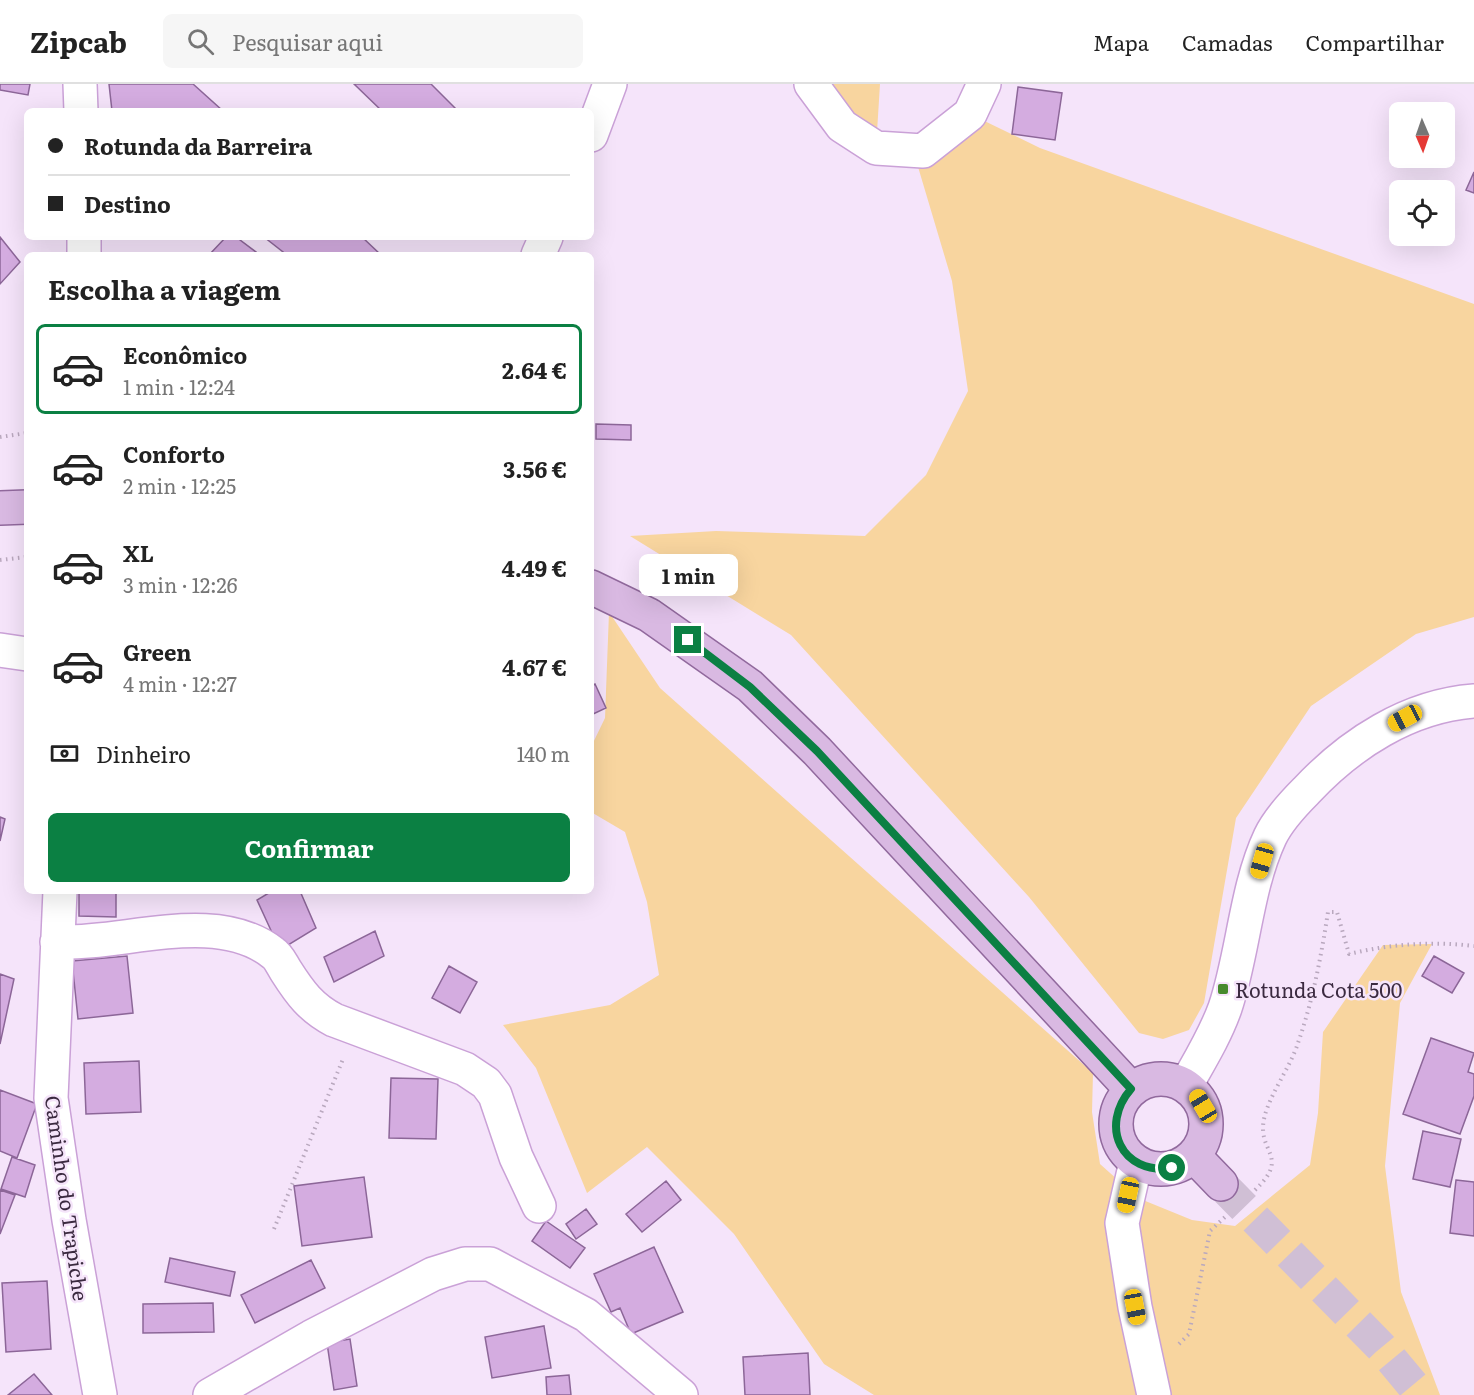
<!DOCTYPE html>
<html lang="pt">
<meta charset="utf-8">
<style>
body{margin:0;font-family:Literata,serif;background:#f6f6f6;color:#222;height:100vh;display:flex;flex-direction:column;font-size:22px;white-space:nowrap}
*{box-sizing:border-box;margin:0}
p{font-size:20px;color:#767676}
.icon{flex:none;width:33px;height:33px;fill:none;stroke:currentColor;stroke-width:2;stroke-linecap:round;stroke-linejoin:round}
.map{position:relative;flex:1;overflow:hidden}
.sheet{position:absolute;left:24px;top:168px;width:570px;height:642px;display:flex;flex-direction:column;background:#fff;border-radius:9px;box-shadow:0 6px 24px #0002}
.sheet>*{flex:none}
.guide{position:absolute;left:24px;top:24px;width:570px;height:132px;border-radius:9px;box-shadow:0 6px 24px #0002;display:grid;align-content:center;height:132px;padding:0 24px;background:#fff}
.needle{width:39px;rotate:178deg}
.fabs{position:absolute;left:1389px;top:18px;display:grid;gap:12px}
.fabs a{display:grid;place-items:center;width:66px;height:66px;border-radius:9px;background:#fff;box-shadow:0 6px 24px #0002;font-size:30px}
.end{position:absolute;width:27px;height:27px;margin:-14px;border:8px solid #0b8043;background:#fff;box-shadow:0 0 0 3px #fff}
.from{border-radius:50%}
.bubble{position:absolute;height:42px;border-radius:9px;background:#fff;box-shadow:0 6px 24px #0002;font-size:20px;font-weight:700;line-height:42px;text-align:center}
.car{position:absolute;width:18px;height:36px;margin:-18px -9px;border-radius:8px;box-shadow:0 0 4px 2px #0007;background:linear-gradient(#f5c518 24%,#345 0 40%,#f5c518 0 76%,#345 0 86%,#f5c518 0)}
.guide b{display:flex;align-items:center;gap:21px;height:57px;font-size:22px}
.guide b+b{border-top:2px solid #e0e0e0}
.guide i{width:15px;height:15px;background:#222}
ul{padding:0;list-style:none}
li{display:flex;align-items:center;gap:18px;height:90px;margin:0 12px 9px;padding:0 12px;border:3px solid transparent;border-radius:9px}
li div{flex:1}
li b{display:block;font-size:22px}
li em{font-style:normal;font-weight:700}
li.current{border-color:#0b8043}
li>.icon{width:54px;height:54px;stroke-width:1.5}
h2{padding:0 24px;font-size:27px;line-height:72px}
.pay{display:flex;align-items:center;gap:15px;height:66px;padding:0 24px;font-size:22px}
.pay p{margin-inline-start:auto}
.button{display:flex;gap:12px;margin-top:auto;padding:12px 24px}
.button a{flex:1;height:69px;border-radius:9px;background:#0b8043;color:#fff;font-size:24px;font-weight:700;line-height:69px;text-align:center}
header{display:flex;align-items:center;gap:36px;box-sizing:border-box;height:84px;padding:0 30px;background:#fff;border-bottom:2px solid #e0e0e0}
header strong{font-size:28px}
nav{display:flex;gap:33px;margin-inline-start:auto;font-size:21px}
.search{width:420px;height:54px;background:#f6f6f6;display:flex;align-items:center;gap:15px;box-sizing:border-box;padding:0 21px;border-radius:9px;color:#767676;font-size:22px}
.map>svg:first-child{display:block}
</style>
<header>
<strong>Zipcab</strong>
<div class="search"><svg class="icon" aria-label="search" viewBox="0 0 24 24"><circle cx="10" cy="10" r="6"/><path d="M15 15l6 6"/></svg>Pesquisar aqui</div>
<nav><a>Mapa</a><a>Camadas</a><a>Compartilhar</a></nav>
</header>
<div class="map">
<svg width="1474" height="1311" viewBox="0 0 1474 1311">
<rect width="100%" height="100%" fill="#f5e4fa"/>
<!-- green -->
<path fill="#f8d59f" d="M 811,0 L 880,0 L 876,64 Z
M 970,30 L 1040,64 L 1474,220 L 1474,533 L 1416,550 L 1311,622 L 1236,734 L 1204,919 L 1189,946 L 1163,955 L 1139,949 L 1029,813 L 791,551 L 630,452 L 716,447 L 865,452 L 926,391 L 968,307 L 952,197 L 913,66 Z
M 609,528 L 660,604 L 1093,989 L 1092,1028 L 1100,1080 L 1138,1114 L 1192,1136 L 1235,1142 L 1310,1081 L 1318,1029 L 1323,948 L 1383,861 L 1432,860 L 1400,919 L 1385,1082 L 1401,1208 L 1440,1311 L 874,1311 L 824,1280 L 734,1150 L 647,1063 L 587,1109 L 536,984 L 503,941 L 610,921 L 659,891 L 647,818 L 625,748 L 591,728 L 591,663 L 605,634 Z"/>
<!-- building -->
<path fill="#d4ace0" stroke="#8c6698" stroke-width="1.5" d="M 0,0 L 30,0 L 28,11 L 0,6 Z
M 109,0 L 193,0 L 223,27 L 112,27 Z
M 354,0 L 431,0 L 458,27 L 382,27 Z
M 1018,3 L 1062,9 L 1055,56 L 1012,50 Z
M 1474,88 L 1474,109 L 1466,106 Z
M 0,153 L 20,178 L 0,200 Z
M 226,153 L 236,153 L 260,171 L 209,171 Z
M 264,153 L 362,153 L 381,171 L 287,171 Z
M 596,340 L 631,341 L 631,356 L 596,355 Z
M 595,600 L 606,624 L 591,631 L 591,602 Z
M 0,733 L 5,735 L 0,757 Z
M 79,807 L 116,807 L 116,833 L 79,832 Z
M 272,807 L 300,807 L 316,844 L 280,866 L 257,816 Z
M 375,847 L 384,872 L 334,898 L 324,873 Z
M 127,872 L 133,929 L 78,935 L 72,877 Z
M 1434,872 L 1464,889 L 1452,909 L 1422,892 Z
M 449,882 L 477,898 L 460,929 L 432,914 Z
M 0,890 L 14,895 L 0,960 Z
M 1431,954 L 1474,969 L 1468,988 L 1474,990 L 1474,1012 L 1460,1050 L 1403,1030 Z
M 139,977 L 141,1028 L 86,1030 L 84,979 Z
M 391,994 L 438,995 L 436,1055 L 389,1054 Z
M 0,1006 L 37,1020 L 17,1074 L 0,1067 Z
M 1423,1047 L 1461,1055 L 1450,1103 L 1413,1095 Z
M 12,1073 L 35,1081 L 25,1113 L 1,1105 Z
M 364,1093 L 372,1153 L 302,1162 L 294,1102 Z
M 1456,1096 L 1474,1098 L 1474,1152 L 1450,1149 Z
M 666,1097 L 681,1116 L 642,1148 L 626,1130 Z
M 0,1106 L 15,1111 L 0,1150 Z
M 586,1125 L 597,1140 L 576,1155 L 566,1140 Z
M 546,1137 L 585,1164 L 570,1184 L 532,1157 Z
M 654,1163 L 683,1228 L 631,1250 L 620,1224 L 611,1228 L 594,1190 Z
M 170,1174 L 235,1188 L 230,1212 L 165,1198 Z
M 311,1176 L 325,1204 L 255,1239 L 241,1211 Z
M 47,1197 L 51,1265 L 6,1268 L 2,1199 Z
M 213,1219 L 214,1248 L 143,1249 L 143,1220 Z
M 544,1242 L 551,1284 L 492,1294 L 485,1253 Z
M 350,1255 L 357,1302 L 334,1306 L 327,1259 Z
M 808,1269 L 810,1311 L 745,1311 L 743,1273 Z
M 34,1290 L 52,1311 L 8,1311 Z
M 569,1291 L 571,1311 L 547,1311 L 546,1293 Z"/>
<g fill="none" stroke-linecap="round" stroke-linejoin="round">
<!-- major-tunnel -->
<path stroke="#d0bfd5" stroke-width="33" stroke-dasharray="33 16" stroke-linecap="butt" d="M 1221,1100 L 1381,1263 L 1421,1311"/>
<defs>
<path id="minor" d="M 80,0 L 81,27
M 811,0 L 842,42 L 876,64 L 923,67 L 970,30 L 984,0
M 591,51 L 610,0
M 84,153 L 84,171
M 538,171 L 546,153
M 0,566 L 27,570
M 60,807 L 51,1014 L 69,1136 L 100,1311
M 57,858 C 124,861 216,824 273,869 C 279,873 282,881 286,887 C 300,909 311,924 334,936 L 465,985 L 486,999 L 495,1011 L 516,1073 L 539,1122
M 1186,1001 C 1200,976 1215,952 1225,924 C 1243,871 1246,804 1270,753 C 1278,736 1293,720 1306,707 C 1350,660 1408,622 1474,617
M 1136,1078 L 1122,1139 L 1135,1223 L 1154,1311
M 210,1311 L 311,1253 L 433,1190 L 465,1180 L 490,1180 L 586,1231 L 681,1311"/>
<path id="major" d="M 0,424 L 27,423
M 591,503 L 649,531 L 750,602 L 817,667 L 1131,1005
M1116 1040a45 45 0 1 1 90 0a45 45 0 1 1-90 0Z
M 1194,1072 L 1221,1100"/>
</defs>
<!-- minor casing -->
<use href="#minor" stroke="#caa1d7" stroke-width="36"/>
<!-- major casing -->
<use href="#major" stroke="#91699d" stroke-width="36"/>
<!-- path -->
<path stroke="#b9a8be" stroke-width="4" stroke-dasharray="1.5 4.5" stroke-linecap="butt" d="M 0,353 L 27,349
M 0,476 L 27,473
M 1255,1106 C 1291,1072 1257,1069 1264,1035 C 1269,1011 1290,984 1298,959 C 1313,916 1321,873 1328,828 L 1337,828 L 1349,870 C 1390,860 1432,857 1474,862
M 274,1145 L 343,975
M 1179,1260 L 1189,1250 L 1210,1147 L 1225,1133"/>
<!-- minor -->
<use href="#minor" stroke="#fff" stroke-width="33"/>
<!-- major -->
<use href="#major" stroke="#d9b9e2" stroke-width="33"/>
</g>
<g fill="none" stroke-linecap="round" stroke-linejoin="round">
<!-- route -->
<path stroke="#0b8043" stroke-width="8" d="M 688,556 L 750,603 L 817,667 L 1131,1005 C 1099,1042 1121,1091 1172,1084"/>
</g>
<!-- markers -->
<rect fill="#478a2d" stroke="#f5e4fa" stroke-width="2" x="1217" y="899" width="12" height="12" rx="3"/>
<g text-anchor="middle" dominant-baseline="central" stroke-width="5" stroke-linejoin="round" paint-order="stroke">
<!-- poi labels -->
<g font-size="20" fill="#3b2a40" stroke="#f5e4fa" text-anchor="start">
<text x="1235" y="905">Rotunda Cota 500</text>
</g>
<!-- street labels -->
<g font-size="20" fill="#3b2a40" stroke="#f5e4fa">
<text transform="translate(68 1114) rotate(82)">Caminho do Trapiche</text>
</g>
</g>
</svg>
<div class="fabs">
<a><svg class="needle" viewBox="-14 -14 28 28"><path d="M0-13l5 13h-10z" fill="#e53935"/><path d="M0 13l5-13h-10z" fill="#767676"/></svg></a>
<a><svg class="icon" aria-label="locate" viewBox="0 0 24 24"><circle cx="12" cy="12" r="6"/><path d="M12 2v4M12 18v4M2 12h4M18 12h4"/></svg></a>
</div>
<i class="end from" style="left:1172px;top:1084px"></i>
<i class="end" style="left:688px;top:556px"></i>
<div class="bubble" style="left:639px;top:470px;width:99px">1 min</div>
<i class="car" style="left:1405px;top:634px;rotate:242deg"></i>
<i class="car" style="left:1262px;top:777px;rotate:196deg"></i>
<i class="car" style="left:1203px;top:1022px;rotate:329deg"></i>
<i class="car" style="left:1128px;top:1111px;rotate:192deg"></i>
<i class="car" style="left:1135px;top:1223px;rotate:169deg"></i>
<div class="guide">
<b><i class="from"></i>Rotunda da Barreira</b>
<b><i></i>Destino</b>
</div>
<section class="sheet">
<h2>Escolha a viagem</h2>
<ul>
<li class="current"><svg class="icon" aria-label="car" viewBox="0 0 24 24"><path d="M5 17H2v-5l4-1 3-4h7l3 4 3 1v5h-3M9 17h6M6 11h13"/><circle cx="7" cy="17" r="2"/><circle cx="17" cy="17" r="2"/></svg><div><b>Econômico</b><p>1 min · 12:24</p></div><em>2.64 €</em></li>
<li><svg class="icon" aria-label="car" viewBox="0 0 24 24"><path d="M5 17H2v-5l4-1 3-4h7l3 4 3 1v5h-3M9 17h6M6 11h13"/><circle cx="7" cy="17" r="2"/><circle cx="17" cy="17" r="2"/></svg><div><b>Conforto</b><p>2 min · 12:25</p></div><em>3.56 €</em></li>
<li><svg class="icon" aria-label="car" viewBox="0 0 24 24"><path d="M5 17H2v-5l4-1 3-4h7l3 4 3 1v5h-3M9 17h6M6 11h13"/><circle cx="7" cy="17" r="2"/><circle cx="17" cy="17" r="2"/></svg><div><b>XL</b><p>3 min · 12:26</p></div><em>4.49 €</em></li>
<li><svg class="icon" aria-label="car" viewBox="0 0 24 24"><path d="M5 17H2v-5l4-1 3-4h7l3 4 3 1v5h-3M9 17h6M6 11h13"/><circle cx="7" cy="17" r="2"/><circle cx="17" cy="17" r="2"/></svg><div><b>Green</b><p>4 min · 12:27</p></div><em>4.67 €</em></li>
</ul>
<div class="pay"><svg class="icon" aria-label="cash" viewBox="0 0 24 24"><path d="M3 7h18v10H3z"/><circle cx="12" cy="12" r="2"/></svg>Dinheiro<p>140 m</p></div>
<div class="button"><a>Confirmar</a></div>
</section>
</div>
